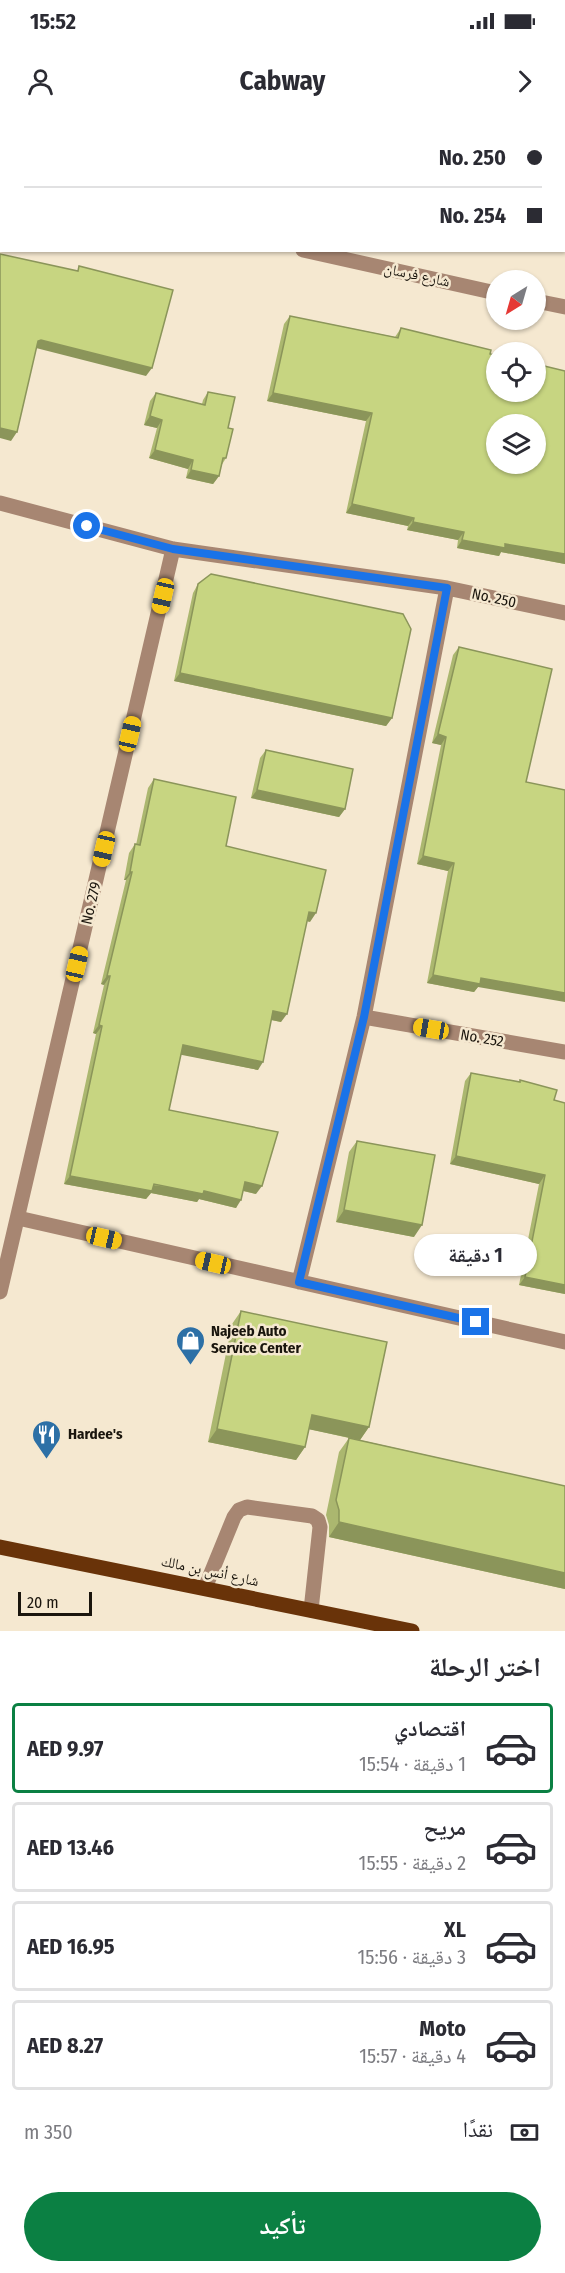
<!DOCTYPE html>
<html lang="ar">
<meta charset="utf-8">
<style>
body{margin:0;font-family:"Fira Sans Condensed","Noto Naskh Arabic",sans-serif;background:#f7f7f7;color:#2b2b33;direction:rtl;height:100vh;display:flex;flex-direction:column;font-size:22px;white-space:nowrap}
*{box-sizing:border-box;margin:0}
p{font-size:20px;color:#7c7c81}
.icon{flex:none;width:33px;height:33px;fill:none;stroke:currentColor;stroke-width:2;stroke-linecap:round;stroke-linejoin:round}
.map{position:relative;height:1511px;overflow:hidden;direction:ltr}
.panel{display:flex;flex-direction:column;background:#fff;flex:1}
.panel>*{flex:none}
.top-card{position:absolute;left:0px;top:0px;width:566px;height:132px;box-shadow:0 2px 4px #0004;direction:rtl;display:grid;align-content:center;height:132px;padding:0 24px;background:#fff}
.needle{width:39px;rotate:217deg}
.fabs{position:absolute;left:486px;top:150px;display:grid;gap:12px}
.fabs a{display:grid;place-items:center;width:60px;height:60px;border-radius:50%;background:#fff;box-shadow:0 2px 4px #0004;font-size:30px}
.scale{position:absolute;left:18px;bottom:15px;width:74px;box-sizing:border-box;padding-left:6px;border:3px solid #1a150d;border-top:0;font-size:16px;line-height:21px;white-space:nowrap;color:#1a150d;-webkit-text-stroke:4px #f5e8d0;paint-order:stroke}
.end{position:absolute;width:27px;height:27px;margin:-14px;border:8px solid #1a73e8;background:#fff;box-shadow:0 0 0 3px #fff}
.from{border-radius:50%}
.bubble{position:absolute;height:42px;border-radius:21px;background:#fff;box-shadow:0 2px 4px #0004;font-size:20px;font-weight:700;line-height:42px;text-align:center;direction:rtl}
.car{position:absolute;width:18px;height:36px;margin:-18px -9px;border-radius:8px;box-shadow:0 0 4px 2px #0007;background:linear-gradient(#f5c518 24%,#345 0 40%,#f5c518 0 76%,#345 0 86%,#f5c518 0)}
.top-card b{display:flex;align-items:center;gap:21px;height:57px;font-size:22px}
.top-card b+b{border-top:2px solid #e1e1e2}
.top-card i{width:15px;height:15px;background:#2b2b33}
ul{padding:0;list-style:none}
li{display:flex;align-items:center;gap:18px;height:90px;margin:0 12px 9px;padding:0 12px;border:3px solid #e1e1e2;border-radius:6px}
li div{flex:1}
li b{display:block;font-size:22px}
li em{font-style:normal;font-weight:700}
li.active{border-color:#0b8043}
li>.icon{width:54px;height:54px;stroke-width:1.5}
h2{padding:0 24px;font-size:27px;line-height:72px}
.pay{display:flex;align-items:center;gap:15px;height:66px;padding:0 24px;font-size:22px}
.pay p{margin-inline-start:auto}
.action{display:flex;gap:12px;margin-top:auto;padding:12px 24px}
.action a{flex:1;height:69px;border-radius:36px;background:#0b8043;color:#fff;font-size:24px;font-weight:700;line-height:69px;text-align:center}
.status{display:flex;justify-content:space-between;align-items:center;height:42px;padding:0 30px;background:#fff;direction:ltr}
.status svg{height:16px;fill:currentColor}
header{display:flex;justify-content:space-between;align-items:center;height:78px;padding:0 24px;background:#fff;font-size:27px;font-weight:700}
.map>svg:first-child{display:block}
</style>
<div class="status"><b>15:52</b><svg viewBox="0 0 49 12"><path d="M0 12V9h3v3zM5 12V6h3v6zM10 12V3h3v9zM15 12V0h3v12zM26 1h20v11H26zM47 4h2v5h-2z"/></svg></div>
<header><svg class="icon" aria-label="forward" viewBox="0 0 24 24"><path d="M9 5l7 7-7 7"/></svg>Cabway<svg class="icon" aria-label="person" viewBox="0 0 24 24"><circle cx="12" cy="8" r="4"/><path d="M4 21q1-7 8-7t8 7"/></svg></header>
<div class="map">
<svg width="565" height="1511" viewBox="0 0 565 1511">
<rect width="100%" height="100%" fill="#f5e8d0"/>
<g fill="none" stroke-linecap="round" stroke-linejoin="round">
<!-- minor -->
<path stroke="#a78672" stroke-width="15" d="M 17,2 L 17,0
M 316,2 L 316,0
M 0,65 L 2,65
M 303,130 L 496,173
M 536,181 L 565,187
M 0,383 L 173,429 L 447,468 L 565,493
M 364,897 L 565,932
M 18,1098 L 565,1222
M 299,1162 L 364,897 L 447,468
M 0,1172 L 173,429
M 205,1468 L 234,1397 L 239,1390 L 247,1387 L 312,1396 L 318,1400 L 320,1407 L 311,1490"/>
<!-- major -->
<path stroke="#693309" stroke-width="15" d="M 0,1427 L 412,1511"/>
</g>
<!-- wall -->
<path fill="#abb76f" d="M 290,196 L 395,217 L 401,208 L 490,234 L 565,251 L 565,444 L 501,432 L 499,436 L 457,428 L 458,420 L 407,410 L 408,406 L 346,393 L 366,301 L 267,281 L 284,204 Z
M 208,272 L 228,308 L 226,338 L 221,346 L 219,356 L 213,364 L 186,358 L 188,349 L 149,338 L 157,308 L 144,305 L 150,281 L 156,273 L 202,284 L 203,280 Z
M 198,464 L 392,598 L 386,606 L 174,561 L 193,473 Z
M 459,527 L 478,867 L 474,872 L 427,863 L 448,751 L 417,744 L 441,625 L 432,623 L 453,535 Z
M 266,630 L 345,689 L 339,697 L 251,678 L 260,638 Z
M 154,659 L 310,802 L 307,801 L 281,902 L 271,900 L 258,950 L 181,934 L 169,990 L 256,1074 L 243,1071 L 236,1088 L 199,1079 L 197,1082 L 151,1073 L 146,1079 L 64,1064 L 96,914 L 93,913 L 104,865 L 101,864 L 126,760 L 124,760 L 129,733 L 135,724 L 136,725 L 148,668 Z
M 471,953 L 519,962 L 520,960 L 554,980 L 565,1174 L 519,1165 L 539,1064 L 450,1044 L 465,961 Z
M 357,1021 L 414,1117 L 336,1102 L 349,1032 Z
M 241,1191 L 369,1307 L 360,1320 L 565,1366 L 565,1469 L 329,1417 L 329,1405 L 326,1395 L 339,1332 L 349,1318 L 309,1309 L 305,1327 L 296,1340 L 208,1322 L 232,1204 Z"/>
<!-- shaded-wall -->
<path fill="#8b955a" d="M 41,220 L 152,248 L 146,256 L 36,228 L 38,221 Z
M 273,273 L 372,293 L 366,301 L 267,281 Z
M 150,296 L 162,300 L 157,308 L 144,305 Z
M 0,308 L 17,312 L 11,321 L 0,318 Z
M 155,330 L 193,340 L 188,349 L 149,338 Z
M 191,350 L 219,356 L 213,364 L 186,358 Z
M 352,384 L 414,398 L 408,406 L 346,393 Z
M 413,402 L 464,412 L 458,420 L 407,410 Z
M 462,420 L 505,424 L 565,434 L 565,444 L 501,432 L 499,436 L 457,428 Z
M 180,553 L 392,598 L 386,606 L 174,561 Z
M 438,614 L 446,617 L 441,625 L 432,623 Z
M 257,670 L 345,689 L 339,697 L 251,678 Z
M 423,736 L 454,743 L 448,751 L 417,744 Z
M 130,752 L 132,752 L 126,760 L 124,760 Z
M 309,792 L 316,793 L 310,802 L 304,800 Z
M 433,855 L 481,858 L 565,873 L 565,882 L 478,867 L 474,872 L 427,863 Z
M 107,856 L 110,856 L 104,865 L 101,864 Z
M 273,891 L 287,894 L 281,902 L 267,899 Z
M 99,905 L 102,906 L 96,914 L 93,913 Z
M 183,925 L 263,942 L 258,950 L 177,934 Z
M 456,1036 L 545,1055 L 539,1064 L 450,1044 Z
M 70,1056 L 204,1071 L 241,1080 L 236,1088 L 199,1079 L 197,1082 L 151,1073 L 146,1079 L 64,1064 Z
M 245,1062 L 262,1066 L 256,1074 L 240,1070 Z
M 344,1090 L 422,1105 L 414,1117 L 336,1102 Z
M 525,1157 L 565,1165 L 565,1174 L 519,1165 Z
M 312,1295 L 369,1307 L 360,1320 L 303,1308 Z
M 217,1309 L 305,1327 L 296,1340 L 208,1322 Z
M 339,1402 L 565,1453 L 565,1469 L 329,1417 Z"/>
<!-- building -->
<path fill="#c7d581" stroke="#8b955a" stroke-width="1.5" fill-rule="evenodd" d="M 53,0 L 240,0 L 240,2 L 52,2 Z
M 434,0 L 545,0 L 545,2 L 434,2 Z
M 0,134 L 78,151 L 79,146 L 173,170 L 152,248 L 41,220 L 38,221 L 17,312 L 0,308 Z
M 290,196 L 398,218 L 401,208 L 491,230 L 490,234 L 496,235 L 496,272 L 536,272 L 536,244 L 565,251 L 565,434 L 505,424 L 505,428 L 462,420 L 464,412 L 413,402 L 414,398 L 352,384 L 372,293 L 273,273 ZM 496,304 L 536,304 L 536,344 L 496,344 Z
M 208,272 L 235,277 L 228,308 L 233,309 L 226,338 L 223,338 L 219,356 L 191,350 L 193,340 L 155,330 L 162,300 L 150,296 L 156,273 L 205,285 Z
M 211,454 L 403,494 L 411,509 L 392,598 L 180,553 L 198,464 Z
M 459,527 L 552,549 L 526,662 L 565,670 L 565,873 L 481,858 L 480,864 L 433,855 L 454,743 L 423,736 L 446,617 L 438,614 Z
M 266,630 L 353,649 L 345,689 L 257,670 Z
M 154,659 L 236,677 L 226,726 L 326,750 L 316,793 L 309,792 L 287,894 L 273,891 L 263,942 L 183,925 L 169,990 L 278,1012 L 262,1066 L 245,1062 L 241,1080 L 204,1071 L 203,1074 L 154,1064 L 152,1071 L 70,1056 L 102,906 L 99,905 L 110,856 L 107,856 L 132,752 L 130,752 L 135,724 L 140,725 Z
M 471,953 L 520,962 L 520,960 L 557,970 L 554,980 L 565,983 L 565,1165 L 525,1157 L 545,1055 L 456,1036 Z
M 357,1021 L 435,1035 L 422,1105 L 344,1090 Z
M 241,1191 L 387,1222 L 369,1307 L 312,1295 L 305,1327 L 217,1309 Z
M 349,1318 L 565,1366 L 565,1453 L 339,1402 L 339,1390 L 336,1380 Z"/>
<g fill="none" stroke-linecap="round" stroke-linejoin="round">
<!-- route -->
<path stroke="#1a73e8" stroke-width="8" d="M 87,406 L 173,429 L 447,468 L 364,897 L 299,1162 L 476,1202"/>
</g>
<!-- icons -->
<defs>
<symbol id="shop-pin" viewBox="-11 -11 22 30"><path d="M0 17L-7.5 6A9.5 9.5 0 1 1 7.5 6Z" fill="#2d70a6" stroke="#f5e8d0"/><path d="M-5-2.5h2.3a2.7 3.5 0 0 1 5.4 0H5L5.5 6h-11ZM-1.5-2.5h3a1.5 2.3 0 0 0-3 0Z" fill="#fff"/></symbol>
<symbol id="restaurant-pin" viewBox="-11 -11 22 30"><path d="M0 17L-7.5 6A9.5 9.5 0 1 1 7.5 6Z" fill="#2d70a6" stroke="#f5e8d0"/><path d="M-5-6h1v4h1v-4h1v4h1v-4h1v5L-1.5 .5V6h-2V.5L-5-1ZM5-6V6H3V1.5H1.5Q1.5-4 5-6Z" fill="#fff"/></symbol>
</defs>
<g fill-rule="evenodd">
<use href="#shop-pin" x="174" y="1204" width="33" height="45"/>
<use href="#restaurant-pin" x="30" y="1298" width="33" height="45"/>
</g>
<g text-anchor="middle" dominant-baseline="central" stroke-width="5" stroke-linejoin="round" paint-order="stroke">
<!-- street labels -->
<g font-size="15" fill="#1a150d" stroke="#f5e8d0">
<text transform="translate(417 155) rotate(12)">شارع فرسان</text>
<text transform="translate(494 478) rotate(12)">No. 250</text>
<text transform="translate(91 783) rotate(-77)">No. 279</text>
<text transform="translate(482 918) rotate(10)">No. 252</text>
<text transform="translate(210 1451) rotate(12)">شارع أنس بن مالك</text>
</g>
<!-- poi labels -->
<g font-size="15" font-weight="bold" fill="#1a150d" stroke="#f5e8d0" text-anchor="start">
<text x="211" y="1211">Najeeb Auto<tspan x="211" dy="17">Service Center</tspan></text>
<text x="68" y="1314">Hardee's</text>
</g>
</g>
</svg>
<div class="fabs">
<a><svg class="needle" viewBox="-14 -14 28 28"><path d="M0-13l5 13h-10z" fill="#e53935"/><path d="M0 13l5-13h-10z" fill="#7c7c81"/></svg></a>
<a><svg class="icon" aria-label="locate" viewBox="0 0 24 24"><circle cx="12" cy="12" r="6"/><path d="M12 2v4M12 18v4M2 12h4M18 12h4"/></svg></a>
<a><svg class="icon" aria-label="layers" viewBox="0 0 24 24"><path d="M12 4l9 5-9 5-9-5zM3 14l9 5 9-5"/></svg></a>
</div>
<div class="scale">20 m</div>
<i class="end from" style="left:87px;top:406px"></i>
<i class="end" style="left:476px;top:1202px"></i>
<div class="bubble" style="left:414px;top:1114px;width:123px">1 دقيقة</div>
<i class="car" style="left:163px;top:476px;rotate:193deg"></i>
<i class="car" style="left:130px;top:614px;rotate:13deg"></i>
<i class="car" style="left:104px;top:729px;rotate:193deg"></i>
<i class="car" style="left:77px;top:844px;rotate:13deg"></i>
<i class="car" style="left:431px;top:909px;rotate:280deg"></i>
<i class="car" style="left:104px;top:1118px;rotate:103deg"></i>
<i class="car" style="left:213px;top:1143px;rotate:283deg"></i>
<div class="top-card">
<b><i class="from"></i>No. 250</b>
<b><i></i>No. 254</b>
</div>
</div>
<section class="panel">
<h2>اختر الرحلة</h2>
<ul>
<li class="active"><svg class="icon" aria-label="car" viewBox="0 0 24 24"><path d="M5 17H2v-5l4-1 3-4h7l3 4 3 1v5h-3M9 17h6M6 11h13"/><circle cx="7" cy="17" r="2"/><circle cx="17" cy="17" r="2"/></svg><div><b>اقتصادي</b><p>1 دقيقة · 15:54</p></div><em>AED 9.97</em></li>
<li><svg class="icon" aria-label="car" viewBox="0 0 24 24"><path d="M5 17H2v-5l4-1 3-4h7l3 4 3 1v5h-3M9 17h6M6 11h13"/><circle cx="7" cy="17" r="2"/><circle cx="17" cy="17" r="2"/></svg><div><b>مريح</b><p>2 دقيقة · 15:55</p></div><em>AED 13.46</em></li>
<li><svg class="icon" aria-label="car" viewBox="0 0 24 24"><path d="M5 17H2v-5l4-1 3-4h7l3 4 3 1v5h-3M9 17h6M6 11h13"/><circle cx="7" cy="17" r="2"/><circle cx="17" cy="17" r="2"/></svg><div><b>XL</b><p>3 دقيقة · 15:56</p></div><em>AED 16.95</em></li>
<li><svg class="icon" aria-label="car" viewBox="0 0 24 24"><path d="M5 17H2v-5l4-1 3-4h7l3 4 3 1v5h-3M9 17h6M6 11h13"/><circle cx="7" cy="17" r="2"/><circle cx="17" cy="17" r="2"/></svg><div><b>Moto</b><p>4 دقيقة · 15:57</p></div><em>AED 8.27</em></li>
</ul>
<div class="pay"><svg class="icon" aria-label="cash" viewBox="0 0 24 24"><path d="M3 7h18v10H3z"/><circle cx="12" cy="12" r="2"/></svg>نقدًا<p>350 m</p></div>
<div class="action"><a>تأكيد</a></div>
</section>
